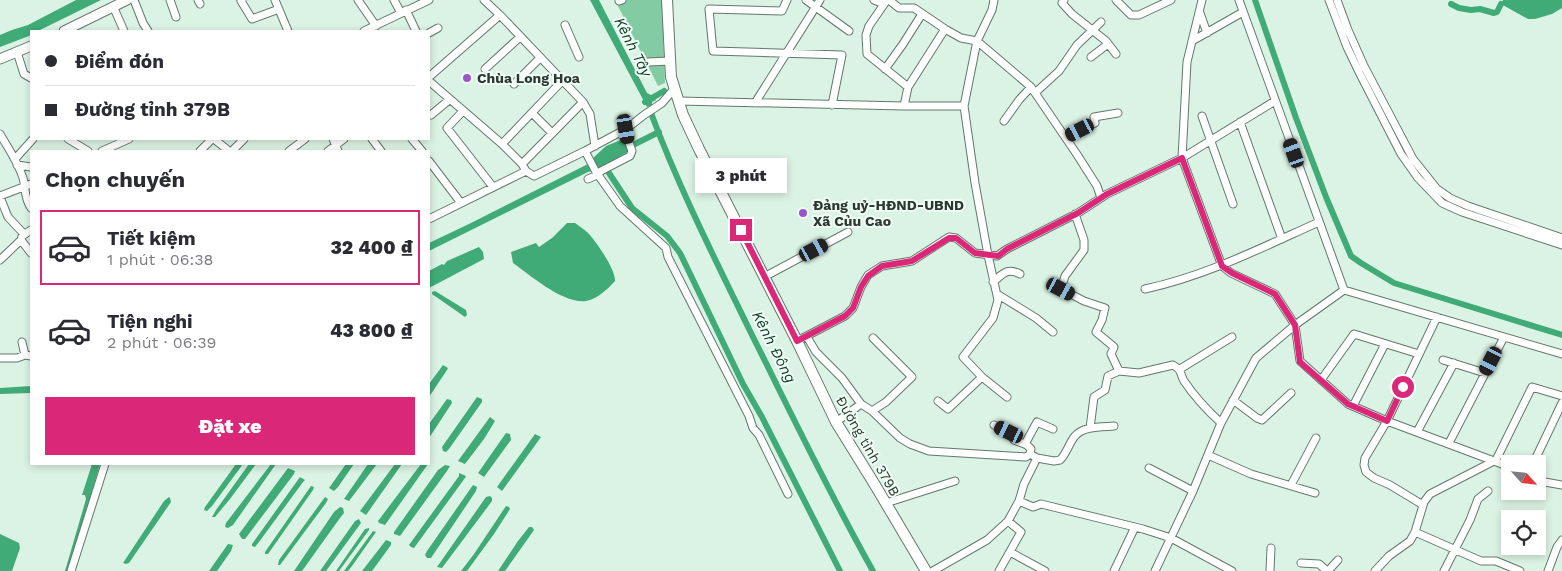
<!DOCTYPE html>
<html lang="vi">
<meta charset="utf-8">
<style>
body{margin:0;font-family:"Work Sans",sans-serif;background:#f7f7f7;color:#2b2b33;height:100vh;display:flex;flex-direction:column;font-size:19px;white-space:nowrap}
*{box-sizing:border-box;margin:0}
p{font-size:16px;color:#7c7c81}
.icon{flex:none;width:28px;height:28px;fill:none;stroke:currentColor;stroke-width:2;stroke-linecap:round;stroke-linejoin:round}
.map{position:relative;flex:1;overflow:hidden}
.drawer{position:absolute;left:30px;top:150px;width:400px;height:315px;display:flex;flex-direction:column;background:#fff;border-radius:0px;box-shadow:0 2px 8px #0003}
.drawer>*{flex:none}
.banner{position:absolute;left:30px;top:30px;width:400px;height:110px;border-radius:0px;box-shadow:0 2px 8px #0003;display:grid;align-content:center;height:110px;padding:0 15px;background:#fff}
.needle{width:32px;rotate:117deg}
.tools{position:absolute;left:1501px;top:455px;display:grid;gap:10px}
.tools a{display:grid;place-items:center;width:45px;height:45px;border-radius:0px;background:#fff;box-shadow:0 2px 8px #0003;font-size:25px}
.end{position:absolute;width:22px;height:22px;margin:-11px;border:6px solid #db2777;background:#fff;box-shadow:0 0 0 2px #fff}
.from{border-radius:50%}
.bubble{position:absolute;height:35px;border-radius:0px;background:#fff;box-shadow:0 2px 8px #0003;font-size:16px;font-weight:800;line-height:35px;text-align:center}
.car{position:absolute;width:15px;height:30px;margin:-15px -8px;border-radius:6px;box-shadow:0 0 4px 1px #0007;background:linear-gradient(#222 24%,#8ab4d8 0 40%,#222 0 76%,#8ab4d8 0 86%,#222 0)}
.banner b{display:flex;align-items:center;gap:18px;height:48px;font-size:19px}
.banner b+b{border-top:1px solid #e1e1e2}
.banner i{width:12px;height:12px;background:#2b2b33}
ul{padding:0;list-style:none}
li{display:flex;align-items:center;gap:15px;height:75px;margin:0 10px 8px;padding:0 5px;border:2px solid transparent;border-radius:0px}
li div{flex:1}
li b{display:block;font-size:19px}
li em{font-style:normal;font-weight:800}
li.active{border-color:#db2777}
li>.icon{width:45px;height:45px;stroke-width:1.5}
h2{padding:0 15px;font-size:22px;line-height:60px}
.cta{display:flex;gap:10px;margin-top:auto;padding:10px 15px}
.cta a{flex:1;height:58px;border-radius:0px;background:#db2777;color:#fff;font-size:20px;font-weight:800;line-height:58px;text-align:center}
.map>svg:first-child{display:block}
</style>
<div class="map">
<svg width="1562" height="571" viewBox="0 0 1562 571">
<rect width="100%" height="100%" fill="#dbf3e4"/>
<!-- green -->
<path fill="#83cca3" d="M 615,0 L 662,0 L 665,83 L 658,86 Z"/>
<!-- water -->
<path fill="#40ab76" d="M 76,0 L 101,0 L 38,31 L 31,31 L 31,35 L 29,36 L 0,47 L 0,35 L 12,30 L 28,25 Z
M 590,0 L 599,0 L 647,93 L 653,96 L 656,100 L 652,102 L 652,105 L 647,107 Z
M 1503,0 L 1562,0 L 1562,8 L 1552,14 L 1535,19 L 1528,19 L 1501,4 Z
M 621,140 L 625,141 L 631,150 L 598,169 L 588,172 L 429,251 L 429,243 L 471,223 L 594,161 L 593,158 L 606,146 Z
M 567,223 L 575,223 C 579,226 584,229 588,233 C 596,241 616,270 615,281 C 608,289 597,299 586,301 C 563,304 530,275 513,263 L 511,252 L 536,243 L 539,247 L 552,238 Z
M 479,247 L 483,252 L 484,259 L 429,288 L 429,271 L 442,264 L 444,265 L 447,261 Z
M 435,291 L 466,310 L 467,315 L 465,317 L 432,294 L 432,292 Z
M 443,365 L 448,368 L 447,370 L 429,397 L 429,384 Z
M 31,386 L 31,393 L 0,394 L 0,388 Z
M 477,397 L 482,399 L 482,402 L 449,449 L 446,452 L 443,451 L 442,447 Z
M 447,399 L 451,400 L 452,403 L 429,438 L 429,424 Z
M 490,417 L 495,421 L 484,439 L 465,464 L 458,461 Z
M 506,433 L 510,434 L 511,440 L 484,477 L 478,473 Z
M 535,434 L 541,437 L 502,491 L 497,487 Z
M 92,464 L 100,464 L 69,571 L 65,571 L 86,499 L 85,495 L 82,495 Z
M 236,464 L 243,464 L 212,506 L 207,511 L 204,510 L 205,507 Z
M 249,464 L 256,464 L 230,499 L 215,517 L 212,517 L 216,510 Z
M 271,464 L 276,464 L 233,525 L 228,528 L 225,527 L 226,523 Z
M 346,464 L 354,464 L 338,487 L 334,491 L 329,488 Z
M 368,464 L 377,464 L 349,501 L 344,499 Z
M 395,464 L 402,464 L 366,515 L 360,511 Z
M 421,464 L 428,464 L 385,525 L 379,523 L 378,521 Z
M 445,465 L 450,466 L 447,471 L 400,536 L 394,534 L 394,532 L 438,470 Z
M 288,468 L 295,471 L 294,474 L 245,539 L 242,539 L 239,534 Z
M 459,473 L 466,476 L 465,478 L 414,548 L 411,547 L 409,545 L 459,476 Z
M 300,477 L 305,480 L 303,482 L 259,542 L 255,547 L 252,546 L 252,544 Z
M 473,485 L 477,487 L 476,491 L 431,558 L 427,558 L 425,555 L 427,551 Z
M 311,486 L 314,487 L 313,490 L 268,554 L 265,554 L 265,552 Z
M 490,496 L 492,498 L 492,501 L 442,568 L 437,567 L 486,497 Z
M 169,497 L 170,498 L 171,502 L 129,563 L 126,564 L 123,563 L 164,501 Z
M 325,497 L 328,499 L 326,503 L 280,565 L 278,565 L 279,560 Z
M 506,506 L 509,507 L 510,509 L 494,534 L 467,571 L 461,571 L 474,554 Z
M 340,507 L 343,508 L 344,513 L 340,518 L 302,571 L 294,571 L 334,512 Z
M 359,519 L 361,523 L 326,571 L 320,571 L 355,521 Z
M 529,527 L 532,527 L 534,530 L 505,571 L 498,571 L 518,541 Z
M 369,528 L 369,530 L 339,571 L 336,571 L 365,529 Z
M 373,531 L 376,532 L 352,566 L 348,571 L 344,571 Z
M 0,534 L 19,543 L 20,548 L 12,571 L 0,571 Z
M 386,540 L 391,542 L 391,545 L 372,571 L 362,571 Z
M 228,544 L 233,545 L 231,551 L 217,571 L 209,571 Z"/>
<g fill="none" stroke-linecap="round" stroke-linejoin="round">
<!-- canal -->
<path stroke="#40ab76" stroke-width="6" d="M 1255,0 L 1296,118 L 1326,197 L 1351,256 L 1361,263 L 1394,283 L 1562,335
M 1451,4 L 1459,8 L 1471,10 L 1480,9 L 1494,13 L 1497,12 L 1501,4
M 645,102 L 664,91 L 666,94
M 651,113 C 679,188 715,259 750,331 C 790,411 829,493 873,571
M 627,148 L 659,132
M 607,170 L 632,208 L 667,236 L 680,253 L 743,384 L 762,417 L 840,571"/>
<defs>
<path id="street" d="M 134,0 L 143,23 L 148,31
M 170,0 L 176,17
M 198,0 L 200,4
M 242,0 L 241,1 L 252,19 L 279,9
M 275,0 L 288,31
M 358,0 L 376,26
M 394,0 L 401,13
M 787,0 L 782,11 L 709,9 L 713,51 L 842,55 L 832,105
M 806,0 L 849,31
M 874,0 L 884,4
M 887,0 L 869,26 L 866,35 L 867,54 L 908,87
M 889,0 L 899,8 L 914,8 L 945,29 L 961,38 L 977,41 L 1031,87 L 1076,153 L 1097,186 L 1101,198
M 1064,0 L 1062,3 L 1072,14 L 1106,41 L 1116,54
M 1116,0 L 1131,15 L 1139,15 L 1171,0
M 1202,0 L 1187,62 L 1182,158 L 1222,266 L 1231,273 L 1275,294 L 1295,325 L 1300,361 L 1348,404 L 1387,421 L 1510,467
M 1239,0 L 1344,290 L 1562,354
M 1329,0 L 1347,47 L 1360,74 L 1401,154 L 1418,178 L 1442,203 L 1462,212 L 1562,245
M 1337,0 L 1348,30 L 1364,66 L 1413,159 L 1437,189 L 1450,198 L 1468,206 L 1562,238
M 619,1 L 622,0
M 113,6 L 124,31
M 406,10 L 416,31
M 1200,13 L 1207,33
M 500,15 L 583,102 L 590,114 L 595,146
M 565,25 L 579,57
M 364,31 L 429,0
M 429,33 L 438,28
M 1192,41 L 1243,12
M 17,52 L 24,74 L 31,78
M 1091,57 L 1108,44
M 648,62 L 670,61
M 485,69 L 520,37
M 885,69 L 903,44 L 922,14
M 429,77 L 500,15 L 484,0
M 429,81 L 502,144 L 522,164
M 514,84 L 540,58
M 1035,93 L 1059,71 L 1077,45 L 1101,22
M 679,101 L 904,106 L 964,106
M 755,103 L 820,0
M 904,106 L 908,87 L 945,29
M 463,111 L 447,128 L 493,187
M 532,113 L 552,133
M 431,115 L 449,100
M 1202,116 L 1233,204
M 1004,121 L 1019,100 L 1031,87
M 1240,122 L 1282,239
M 0,134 C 8,148 18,162 23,178 C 26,189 24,198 31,208
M 1066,138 L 1095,123 L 1094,117 L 1118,113
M 68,139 L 88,151
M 214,139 L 229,151
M 333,139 L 338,151
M 372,139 L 381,151
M 412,139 L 422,151
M 502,144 L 563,80
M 102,151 L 129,139
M 200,151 L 212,139
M 232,151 L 244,139
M 289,151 L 305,139
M 328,151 L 344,139
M 585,151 L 596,172 L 620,206 L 666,248 L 668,257 L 749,416 L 753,428 L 759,435 L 788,494
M 15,159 L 33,139
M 429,161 L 461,203
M 17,165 L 31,167
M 526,171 L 534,176 L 585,151 L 626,129 L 644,115 L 662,103 L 674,89
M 588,179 L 597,175 L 601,171 L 630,156 L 632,151 L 628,140 L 626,129
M 0,196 L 31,184
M 0,197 L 8,217 L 24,234
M 1075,214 L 1084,240 L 1084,250 L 1065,276 L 1061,289 L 1084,301 L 1105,308 L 1102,320 L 1096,332 L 1114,347 L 1111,354 L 1119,371
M 429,219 L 526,171 L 522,164 L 583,102
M 21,240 L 31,253
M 0,260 L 21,240 L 22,236 L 31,230
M 764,277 L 848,232
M 993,282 C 1003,274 1007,267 1020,274
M 1145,289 C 1206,276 1263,247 1319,222
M 997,294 L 1036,318 L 1053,332
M 807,337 L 816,352 L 842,378 L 861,404
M 797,341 L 845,316 L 853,308 L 861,287 L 868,275 L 882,266 L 912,261 L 949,237 L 956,238 L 975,253 L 997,256 L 1007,249 L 1078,213 L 1107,194 L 1182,158 L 1275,101
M 22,342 L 25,355
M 0,358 L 17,358 L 25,355 L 31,356
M 1443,360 L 1485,373
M 1180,369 L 1232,337
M 982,377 L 1007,397
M 1321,380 L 1354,334 L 1419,354
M 1233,400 L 1257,418 L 1262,420 L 1291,393
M 938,401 L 948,409 L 982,377 L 963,357 L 993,318 L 998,300 L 988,255 L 975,183 L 964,106 L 977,41 L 992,10 L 994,0
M 1353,406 L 1385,344
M 872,411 L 900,438 L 910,444 L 929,451 L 1026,457 L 1030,454 L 1037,458
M 836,422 L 861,404 L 872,411 L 886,402 L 912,377 L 873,338
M 994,425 L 1009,432 L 1014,440 L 1027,445 L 1031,449 L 1030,454
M 1090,428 L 1094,397 L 1105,390 L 1108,376 L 1119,371 L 1139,373 L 1173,365 C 1183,371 1179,372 1184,381 C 1194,396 1208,411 1221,423
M 1417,432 L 1454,363
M 1449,443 L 1504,337
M 1025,444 L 1037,422 L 1053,429
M 1208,455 L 1251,474 L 1315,493
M 1533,464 L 1562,403
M 1149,468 L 1193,491
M 1538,479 L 1545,482 L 1562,485
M 1291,485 L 1316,438
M 1019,501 L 1033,507 L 1041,504 L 1143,529 L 1171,538 L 1232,571
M 886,503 L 955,481
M 1423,505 L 1390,485 L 1374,478 L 1366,472 L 1364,465 L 1365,458 L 1387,421 L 1437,317
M 1415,532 L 1481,561 L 1496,561 L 1520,571
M 1010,552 L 1045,571
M 1301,563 L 1319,564 L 1327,571
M 71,571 L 105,464
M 933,571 L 987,540 L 1008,521 L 1019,501 L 1024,484 L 1037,458 L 1054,461 L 1060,460 C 1067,453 1069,443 1075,436 C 1083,426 1102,427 1114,426
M 999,571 L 1021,532 L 1008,521
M 1114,571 L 1135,527
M 1155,571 L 1193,491 L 1221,423 L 1256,358 L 1295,325 L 1344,290
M 1270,571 L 1271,548
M 1328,571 L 1338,560
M 1375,571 L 1389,556 L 1410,541 L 1415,532 L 1424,502 L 1430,494 L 1496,460 L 1532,387 L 1562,396
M 1444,571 L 1470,520 L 1478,499 L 1488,491
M 1548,571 L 1557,547 L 1562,540"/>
<path id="secondary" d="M 64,31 L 127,0
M 0,59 L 31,46"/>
<path id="primary" d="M 667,0 L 671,77 L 683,115 L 699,149 L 797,341 L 836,422 L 875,485 L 926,571"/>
</defs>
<!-- street casing -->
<use href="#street" stroke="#62786b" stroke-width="9"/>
<!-- secondary casing -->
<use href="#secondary" stroke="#62786b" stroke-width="11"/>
<!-- primary casing -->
<use href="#primary" stroke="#62786b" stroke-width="12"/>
<!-- street -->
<use href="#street" stroke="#fff" stroke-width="7"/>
<!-- secondary -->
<use href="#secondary" stroke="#fff" stroke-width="9"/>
<!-- primary -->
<use href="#primary" stroke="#fff" stroke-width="10"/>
</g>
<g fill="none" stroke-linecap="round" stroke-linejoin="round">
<!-- route -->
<path stroke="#db2777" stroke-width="6" d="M 741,230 L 797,341 L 845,316 L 853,308 L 861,287 L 868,276 L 882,266 L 912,261 L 949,238 L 956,238 L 975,253 L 998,256 L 1007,249 L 1078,213 L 1107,194 L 1182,158 L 1222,266 L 1232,273 L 1275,294 L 1295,325 L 1300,362 L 1348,404 L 1387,421 L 1403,387"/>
</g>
<!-- markers -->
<g fill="#9a57cc" stroke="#effef5" stroke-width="2">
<circle cx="467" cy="78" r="5"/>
<circle cx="803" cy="213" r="5"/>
</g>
<g text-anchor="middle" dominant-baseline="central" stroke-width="4" stroke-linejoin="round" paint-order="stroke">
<!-- poi labels -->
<g font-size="14" font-weight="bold" fill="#2d3731" stroke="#effef5" text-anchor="start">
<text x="477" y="78">Chùa Long Hoa</text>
<text x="813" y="205">Đảng uỷ-HĐND-UBND<tspan x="813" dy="16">Xã Củu Cao</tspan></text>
</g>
<!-- street labels -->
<g font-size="14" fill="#2d3731" stroke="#effef5">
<text transform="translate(868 446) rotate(60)">Đường tỉnh 379B</text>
</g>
<!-- water labels -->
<g font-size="15" font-style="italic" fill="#0a3822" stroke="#effef5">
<text transform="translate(633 47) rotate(63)">Kênh Tây</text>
<text transform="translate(774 347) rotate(63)">Kênh Đông</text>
</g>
</g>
</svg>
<div class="tools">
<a><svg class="needle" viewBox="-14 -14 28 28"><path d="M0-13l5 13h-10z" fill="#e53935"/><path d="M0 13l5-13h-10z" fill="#7c7c81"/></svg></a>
<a><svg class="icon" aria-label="locate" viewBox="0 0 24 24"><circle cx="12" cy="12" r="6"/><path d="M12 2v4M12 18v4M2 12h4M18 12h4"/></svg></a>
</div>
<i class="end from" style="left:1403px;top:387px"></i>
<i class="end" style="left:741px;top:230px"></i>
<div class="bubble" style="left:695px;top:158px;width:92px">3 phút</div>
<i class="car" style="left:626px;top:129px;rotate:170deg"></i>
<i class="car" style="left:1080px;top:130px;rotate:243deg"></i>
<i class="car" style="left:1294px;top:153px;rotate:340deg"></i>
<i class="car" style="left:814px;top:250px;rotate:62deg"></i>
<i class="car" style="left:1061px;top:289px;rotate:118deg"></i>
<i class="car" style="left:1491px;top:361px;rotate:207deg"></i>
<i class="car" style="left:1009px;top:432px;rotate:296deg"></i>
<div class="banner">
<b><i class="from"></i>Điểm đón</b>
<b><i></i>Đường tỉnh 379B</b>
</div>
<section class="drawer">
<h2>Chọn chuyến</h2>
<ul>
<li class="active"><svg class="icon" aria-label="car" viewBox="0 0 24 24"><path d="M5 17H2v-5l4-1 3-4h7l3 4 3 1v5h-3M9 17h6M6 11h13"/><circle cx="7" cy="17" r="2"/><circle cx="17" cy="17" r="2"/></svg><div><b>Tiết kiệm</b><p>1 phút · 06:38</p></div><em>32 400 ₫</em></li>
<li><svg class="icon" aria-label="car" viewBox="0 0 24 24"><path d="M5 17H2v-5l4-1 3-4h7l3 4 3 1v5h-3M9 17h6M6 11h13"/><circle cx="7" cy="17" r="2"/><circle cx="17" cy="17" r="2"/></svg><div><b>Tiện nghi</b><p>2 phút · 06:39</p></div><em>43 800 ₫</em></li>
</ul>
<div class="cta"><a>Đặt xe</a></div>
</section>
</div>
